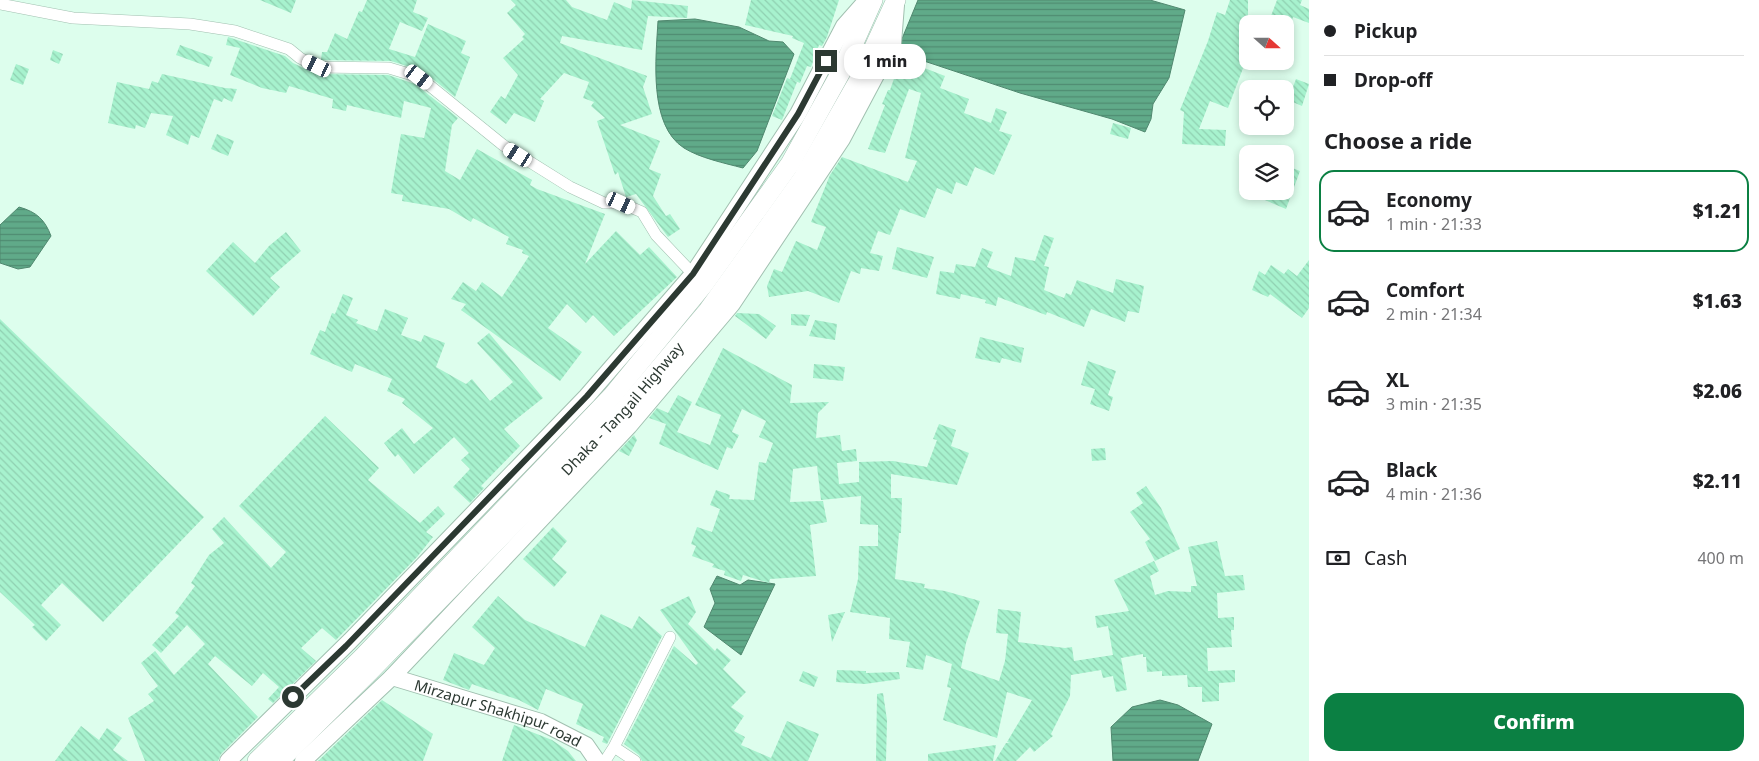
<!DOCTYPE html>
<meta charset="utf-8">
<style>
body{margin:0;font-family:"Noto Sans",sans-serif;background:#f2f2f2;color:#202124;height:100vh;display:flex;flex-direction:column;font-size:19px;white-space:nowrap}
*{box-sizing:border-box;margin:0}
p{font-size:16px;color:#757577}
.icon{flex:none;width:28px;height:28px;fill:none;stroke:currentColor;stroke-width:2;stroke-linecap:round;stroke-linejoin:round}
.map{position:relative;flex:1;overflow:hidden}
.details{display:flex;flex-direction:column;background:#fff;width:450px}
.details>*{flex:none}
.banner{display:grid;align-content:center;height:110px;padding:0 15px;background:#fff}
.needle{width:32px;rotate:111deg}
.buttons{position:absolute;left:1239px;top:15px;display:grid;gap:10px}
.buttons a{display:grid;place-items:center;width:55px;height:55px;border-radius:10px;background:#fff;box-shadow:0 2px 8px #0003;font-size:25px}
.end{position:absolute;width:22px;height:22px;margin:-11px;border:6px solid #2c3932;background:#fff;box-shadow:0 0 0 2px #fff}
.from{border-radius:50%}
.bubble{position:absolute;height:35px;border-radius:15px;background:#fff;box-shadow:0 2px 8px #0003;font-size:16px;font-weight:800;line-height:35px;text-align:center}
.car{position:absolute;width:15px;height:30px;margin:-15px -8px;border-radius:6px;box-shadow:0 0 4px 1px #0007;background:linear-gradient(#fff 24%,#345 0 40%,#fff 0 76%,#345 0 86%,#fff 0)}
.banner b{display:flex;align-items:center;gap:18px;height:48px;font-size:19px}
.banner b+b{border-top:1px solid #e0e0e0}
.banner i{width:12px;height:12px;background:#202124}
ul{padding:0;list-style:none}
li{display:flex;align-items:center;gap:15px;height:82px;margin:0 10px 8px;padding:0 5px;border:2px solid transparent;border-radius:15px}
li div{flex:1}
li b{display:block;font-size:19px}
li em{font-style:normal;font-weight:800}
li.selected{border-color:#0b8043}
li>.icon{width:45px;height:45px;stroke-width:1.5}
h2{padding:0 15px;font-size:22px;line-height:60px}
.pay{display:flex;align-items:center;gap:12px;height:55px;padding:0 15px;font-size:19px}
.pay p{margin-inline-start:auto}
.action{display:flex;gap:10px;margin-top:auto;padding:10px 15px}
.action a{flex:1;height:58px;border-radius:15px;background:#0b8043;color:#fff;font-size:20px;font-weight:800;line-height:58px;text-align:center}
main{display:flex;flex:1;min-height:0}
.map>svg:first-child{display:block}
</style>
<main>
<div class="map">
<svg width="1309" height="761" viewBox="0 0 1309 761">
<defs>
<pattern id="water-rules" width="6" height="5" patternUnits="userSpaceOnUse" patternTransform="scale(1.25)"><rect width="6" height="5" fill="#60aa89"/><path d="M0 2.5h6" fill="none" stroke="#4f8b71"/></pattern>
<pattern id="building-back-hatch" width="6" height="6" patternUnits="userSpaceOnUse" patternTransform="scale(1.25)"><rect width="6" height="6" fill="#a7f2ce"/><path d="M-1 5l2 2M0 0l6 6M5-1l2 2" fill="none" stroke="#90d0b1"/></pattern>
</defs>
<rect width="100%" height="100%" fill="#ddfeed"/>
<!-- water -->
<path fill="url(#water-rules)" stroke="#50886f" d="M 918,0 L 1150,0 L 1185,10 L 1169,78 L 1153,104 L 1151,119 L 1145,132 L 1112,119 L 1020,93 L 912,57 L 899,46 Z
M 695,19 L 739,27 L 769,41 L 783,42 L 794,54 L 757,151 L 743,168 C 724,163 700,158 684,148 C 648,125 656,57 658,21 Z
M 19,207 C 37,212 45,220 51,236 L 30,267 L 18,269 L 0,263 L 0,225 Z
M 717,576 L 740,585 L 748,580 L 775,584 L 741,655 L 704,627 L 715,603 L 710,589 Z
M 1160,700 L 1178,705 L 1212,724 L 1198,761 L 1113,761 L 1111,727 L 1132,707 Z"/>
<!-- building -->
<path fill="url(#building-back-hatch)" d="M 260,0 L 296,0 L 291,13 Z
M 367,0 L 417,0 L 413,12 L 428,18 L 422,31 L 400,22 L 389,49 L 415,57 L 428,24 L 466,41 L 461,53 L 470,57 L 455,97 L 423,71 L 391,61 L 321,60 L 322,52 L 327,52 L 335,33 L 347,39 L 359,11 L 362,12 Z
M 511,0 L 566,0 L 572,7 L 607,20 L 614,2 L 631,9 L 632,0 L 688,6 L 687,18 L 648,16 L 642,50 L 562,36 L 560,43 L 647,76 L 643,87 L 652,114 L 620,125 L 660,141 L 649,169 L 661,174 L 653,196 L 666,216 L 670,214 L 680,229 L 668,237 L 636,194 L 626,197 L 618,172 L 615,175 L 597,121 L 605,118 L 591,106 L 594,102 L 583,98 L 589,82 L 564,73 L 540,99 L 544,101 L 535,122 L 514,113 L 506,124 L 490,112 L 501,96 L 505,99 L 518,75 L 503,58 L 524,39 L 522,37 L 525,34 L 507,13 L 516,5 Z
M 751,0 L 839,0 L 827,37 L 822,46 L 819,45 L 811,67 L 807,66 L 800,83 L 790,79 L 804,43 L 792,38 L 793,36 L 745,25 Z
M 1230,0 L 1248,0 L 1248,55 L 1228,108 L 1210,101 L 1199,129 L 1226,130 L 1225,146 L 1182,144 L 1184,112 L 1180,110 L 1208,41 L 1217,12 L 1225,15 Z
M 1277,0 L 1302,0 L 1300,5 L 1309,9 L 1309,23 L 1293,17 L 1291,23 L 1271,16 Z
M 228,37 L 285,56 L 293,63 L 316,74 L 388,75 L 415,84 L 458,118 L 452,125 L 445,171 L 460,180 L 477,149 L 532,180 L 530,185 L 537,189 L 605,214 L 585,264 L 616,231 L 640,255 L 649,247 L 677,277 L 614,336 L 593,315 L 586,323 L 567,304 L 548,328 L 582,352 L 560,381 L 461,310 L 466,304 L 451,299 L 463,282 L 476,291 L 482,282 L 502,297 L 529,256 L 522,253 L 523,250 L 506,244 L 509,237 L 473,218 L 471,222 L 449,209 L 402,201 L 403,195 L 391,193 L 401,134 L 424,138 L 431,108 L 404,101 L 401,118 L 347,105 L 346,111 L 332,108 L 333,99 L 289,86 L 286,93 L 262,88 L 230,75 L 240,48 L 226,45 Z
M 180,45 L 213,57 L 209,67 L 176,55 Z
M 53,50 L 63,54 L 59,64 L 50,60 Z
M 901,59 L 945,76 L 940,88 L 969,99 L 964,113 L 991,123 L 996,108 L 1007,112 L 999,131 L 1012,135 L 994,175 L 975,167 L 967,186 L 956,182 L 952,194 L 937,188 L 925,218 L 900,209 L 890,235 L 878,231 L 870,253 L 883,256 L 879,271 L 861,268 L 860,274 L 851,271 L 839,303 L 808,291 L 769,297 L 767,286 L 774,269 L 782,272 L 796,241 L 817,250 L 826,227 L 811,222 L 830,175 L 842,157 L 908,182 L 917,161 L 905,158 L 921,93 L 909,89 L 885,153 L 868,149 L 885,105 L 882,104 L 888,90 L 890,90 Z
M 16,64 L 29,69 L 23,85 L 10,80 Z
M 162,74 L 225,88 L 237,89 L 232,102 L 224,98 L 222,102 L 214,99 L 199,138 L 191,135 L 188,145 L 166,135 L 173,116 L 151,113 L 145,128 L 136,125 L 135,129 L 108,123 L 117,82 L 149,89 L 152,81 L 158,83 Z
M 787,78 L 797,82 L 782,120 L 772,116 Z
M 1296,79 L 1309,84 L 1302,106 L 1288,100 Z
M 1113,123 L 1131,128 L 1128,139 L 1110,134 Z
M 217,134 L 234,141 L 228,156 L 211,149 Z
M 1285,165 L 1300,171 L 1286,209 L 1246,192 L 1285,191 Z
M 286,232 L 301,251 L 270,278 L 280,287 L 253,316 L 206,271 L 233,242 L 255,263 L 269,246 Z
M 1044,235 L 1054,238 L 1044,266 L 1049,267 L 1044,290 L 1064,298 L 1066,293 L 1071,295 L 1077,280 L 1113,293 L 1116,279 L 1144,286 L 1139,313 L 1128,311 L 1125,322 L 1091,309 L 1084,327 L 1047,312 L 1046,315 L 998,297 L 996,306 L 985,303 L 986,300 L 961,294 L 960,299 L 936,294 L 940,271 L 954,273 L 956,264 L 975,267 L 982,248 L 993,252 L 987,267 L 1011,276 L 1015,257 L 1035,261 Z
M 897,247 L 934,257 L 927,278 L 892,269 Z
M 1309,260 L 1309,308 L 1302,318 L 1270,294 L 1268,297 L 1252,290 L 1259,271 L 1265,275 L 1271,265 L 1284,274 L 1288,269 L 1297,276 Z
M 343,294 L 353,298 L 346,315 L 358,320 L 356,323 L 377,331 L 385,309 L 408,318 L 401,335 L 421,342 L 424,335 L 445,343 L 436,367 L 466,384 L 472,379 L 490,401 L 513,382 L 477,343 L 489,333 L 543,398 L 504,429 L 520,446 L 481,486 L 484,488 L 470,503 L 453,487 L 470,469 L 461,460 L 469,453 L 454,437 L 414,474 L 398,454 L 395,457 L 384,443 L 402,428 L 414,444 L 433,428 L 402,403 L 405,399 L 387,391 L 392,379 L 355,364 L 352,372 L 310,354 L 320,330 L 325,332 L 332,313 L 335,314 Z
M 737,313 L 759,314 L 776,326 L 766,339 L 735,316 Z
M 791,314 L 810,315 L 806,326 L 791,325 Z
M 0,319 L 204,517 L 103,622 L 62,583 L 41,605 L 61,625 L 46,641 L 32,627 L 35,625 L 0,592 Z
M 815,320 L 837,324 L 835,340 L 809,336 Z
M 980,337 L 1024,348 L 1021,363 L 1002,358 L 1000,363 L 975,358 Z
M 723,348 L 792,385 L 790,403 L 829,402 L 818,413 L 816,438 L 840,435 L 842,451 L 856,449 L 857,461 L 837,463 L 839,484 L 859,482 L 859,462 L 893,461 L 927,467 L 937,440 L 933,439 L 939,424 L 956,430 L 951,446 L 969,453 L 957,485 L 891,474 L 891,498 L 902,498 L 901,533 L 899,533 L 895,579 L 925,584 L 924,588 L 945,591 L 980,601 L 966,643 L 961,668 L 999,681 L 1005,661 L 1008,634 L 996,633 L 998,609 L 1021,612 L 1018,642 L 1065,648 L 1072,647 L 1074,661 L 1113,655 L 1108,626 L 1097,628 L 1095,616 L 1129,611 L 1114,580 L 1154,561 L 1159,571 L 1150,576 L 1155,595 L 1168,591 L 1191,592 L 1191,586 L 1197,586 L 1188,547 L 1217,541 L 1225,576 L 1243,575 L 1245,590 L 1217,593 L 1218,618 L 1234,617 L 1234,630 L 1231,630 L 1232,647 L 1207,648 L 1208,671 L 1235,670 L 1235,682 L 1219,683 L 1219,701 L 1202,702 L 1202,687 L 1188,687 L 1187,675 L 1162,676 L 1162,671 L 1147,672 L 1146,657 L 1143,657 L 1143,654 L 1121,658 L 1127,690 L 1116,692 L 1113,676 L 1103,678 L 1101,670 L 1071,675 L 1070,696 L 1051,734 L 1053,736 L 1034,752 L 1030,747 L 1016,761 L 995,761 L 1006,743 L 1010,743 L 1007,742 L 1032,700 L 1007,692 L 997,738 L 943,720 L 951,688 L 947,687 L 952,664 L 926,655 L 923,670 L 906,667 L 910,642 L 889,639 L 890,618 L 850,612 L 858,579 L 859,546 L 878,546 L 878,525 L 860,524 L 861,496 L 821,500 L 817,466 L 793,469 L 790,502 L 823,501 L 827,522 L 810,525 L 816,576 L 770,579 L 769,583 L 743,575 L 741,581 L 724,575 L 725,571 L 712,567 L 714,564 L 692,556 L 696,546 L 691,544 L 697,527 L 712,532 L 720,509 L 710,505 L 716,490 L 730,495 L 729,499 L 754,500 L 759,462 L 766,463 L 773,443 L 759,437 L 766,421 L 742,409 L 732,432 L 739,435 L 732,449 L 727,447 L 718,470 L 659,444 L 666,424 L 649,418 L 657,408 L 668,413 L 678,395 L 692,402 L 677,432 L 710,445 L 721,415 L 695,405 Z
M 1088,361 L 1116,371 L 1108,395 L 1113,397 L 1109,411 L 1090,404 L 1095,389 L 1081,385 Z
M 814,364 L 845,367 L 843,381 L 813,378 Z
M 325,416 L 379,468 L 368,480 L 420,523 L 438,506 L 445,514 L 426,532 L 433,537 L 417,557 L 336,640 L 322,628 L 301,648 L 316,661 L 273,703 L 268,699 L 279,687 L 263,673 L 252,686 L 215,656 L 208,664 L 258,717 L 221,754 L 218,761 L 145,761 L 128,718 L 154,701 L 148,694 L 158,686 L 141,663 L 155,651 L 174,675 L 205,644 L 187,625 L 161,653 L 152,645 L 179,616 L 175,613 L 195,586 L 191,583 L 209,555 L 224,543 L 212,529 L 224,517 L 271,568 L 286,552 L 239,506 Z
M 634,435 L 637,440 L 629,456 L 619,451 Z
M 1105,448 L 1106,460 L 1092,461 L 1091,449 Z
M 1146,486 L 1161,508 L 1180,549 L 1155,561 L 1145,542 L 1150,539 L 1130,512 L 1143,503 L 1136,493 Z
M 553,527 L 567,541 L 552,559 L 567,572 L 554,587 L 523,559 Z
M 498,596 L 525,620 L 585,647 L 601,614 L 632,629 L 639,616 L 662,636 L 607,744 L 602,742 L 604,737 L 576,724 L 583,704 L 546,689 L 538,710 L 519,700 L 483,688 L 472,684 L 469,690 L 443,680 L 454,653 L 484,665 L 495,648 L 472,627 Z
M 689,596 L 696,612 L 688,624 L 715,651 L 717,648 L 731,660 L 723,669 L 746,692 L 731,707 L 744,716 L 734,731 L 745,737 L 741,745 L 771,758 L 787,721 L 819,734 L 808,761 L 642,761 L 639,755 L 624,744 L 674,646 L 696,665 L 698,663 L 660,610 Z
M 845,612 L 832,642 L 828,615 Z
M 837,670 L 866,671 L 866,673 L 899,672 L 900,679 L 865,684 L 836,682 Z
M 803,671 L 818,677 L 814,687 L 799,681 Z
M 883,693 L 887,720 L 886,761 L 876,761 L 877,694 Z
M 382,700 L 433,734 L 423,761 L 318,761 Z
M 514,725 L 552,740 L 568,751 L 576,761 L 502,761 Z
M 81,726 L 99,740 L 107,728 L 122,738 L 113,750 L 128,761 L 55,761 Z
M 996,745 L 993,761 L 928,761 L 928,754 Z"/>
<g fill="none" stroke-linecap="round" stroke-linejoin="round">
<defs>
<path id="minor" d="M 0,4 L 73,18 L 190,24 L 235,31 L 289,49 L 300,58 L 317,67 L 389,68 L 419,77 L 503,145 L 570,187 L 604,203 L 621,203 L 642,212 L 656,235 L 693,274
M 614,747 L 635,761
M 605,761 L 614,747 L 670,637"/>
<g id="secondary">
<path id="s1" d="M 392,677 L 541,722 L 586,745 L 597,761"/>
<path d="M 228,761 L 350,641 L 587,396 L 693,274 L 798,114 L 844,26 L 867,0"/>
<path d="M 303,761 L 392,677 L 629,426 L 732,304 L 842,139 L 893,43 L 896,5"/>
</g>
<g id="trunk">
<path d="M 257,761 L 362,658 L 613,395 L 704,284 L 790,164 L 841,72 L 873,0"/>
<path id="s2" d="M 279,761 L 370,671 L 626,408 L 707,312 L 803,178 L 859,80 L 896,0"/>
</g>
</defs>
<!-- minor casing -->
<use href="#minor" stroke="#a1c0b0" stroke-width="12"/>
<!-- secondary casing -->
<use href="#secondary" stroke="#a1c0b0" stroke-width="18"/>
<!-- trunk casing -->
<use href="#trunk" stroke="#a1c0b0" stroke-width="20"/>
<!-- minor -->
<use href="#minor" stroke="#fff" stroke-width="11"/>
<!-- secondary -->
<use href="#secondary" stroke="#fff" stroke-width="16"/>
<!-- trunk -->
<use href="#trunk" stroke="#fff" stroke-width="19"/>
</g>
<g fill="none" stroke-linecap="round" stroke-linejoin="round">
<!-- route -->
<path stroke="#2c3932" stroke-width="6" d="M 293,697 L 346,646 L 587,396 L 693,274 L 798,114 L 826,61"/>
</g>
<g text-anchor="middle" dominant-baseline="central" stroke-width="4" stroke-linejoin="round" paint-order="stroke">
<!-- street labels -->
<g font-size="15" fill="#2c3932" stroke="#fff">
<text stroke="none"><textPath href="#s2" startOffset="492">Dhaka - Tangail Highway</textPath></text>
<text stroke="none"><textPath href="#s1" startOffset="112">Mirzapur Shakhipur road</textPath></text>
</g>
</g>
</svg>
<div class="buttons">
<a><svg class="needle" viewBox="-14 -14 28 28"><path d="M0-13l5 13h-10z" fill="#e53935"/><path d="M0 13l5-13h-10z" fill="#757577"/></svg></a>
<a><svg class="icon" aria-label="locate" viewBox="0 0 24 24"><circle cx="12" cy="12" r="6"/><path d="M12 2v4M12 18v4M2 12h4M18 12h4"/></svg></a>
<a><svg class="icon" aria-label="layers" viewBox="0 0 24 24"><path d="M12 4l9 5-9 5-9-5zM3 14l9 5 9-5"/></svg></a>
</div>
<i class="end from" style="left:293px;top:697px"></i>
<i class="end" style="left:826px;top:61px"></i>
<div class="bubble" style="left:844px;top:44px;width:82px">1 min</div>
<i class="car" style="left:317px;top:66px;rotate:296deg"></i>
<i class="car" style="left:419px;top:77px;rotate:127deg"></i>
<i class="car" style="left:518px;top:155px;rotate:302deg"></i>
<i class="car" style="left:621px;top:203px;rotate:115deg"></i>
</div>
<section class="details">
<div class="banner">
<b><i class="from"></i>Pickup</b>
<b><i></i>Drop-off</b>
</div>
<h2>Choose a ride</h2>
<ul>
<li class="selected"><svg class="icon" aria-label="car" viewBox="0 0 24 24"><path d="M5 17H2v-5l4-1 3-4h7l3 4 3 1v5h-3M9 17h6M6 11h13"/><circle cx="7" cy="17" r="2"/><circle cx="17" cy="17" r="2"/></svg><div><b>Economy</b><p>1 min · 21:33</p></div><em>$1.21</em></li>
<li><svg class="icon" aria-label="car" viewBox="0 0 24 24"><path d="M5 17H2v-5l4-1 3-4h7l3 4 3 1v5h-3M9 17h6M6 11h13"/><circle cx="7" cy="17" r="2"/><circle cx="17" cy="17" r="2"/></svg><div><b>Comfort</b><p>2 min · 21:34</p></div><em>$1.63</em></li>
<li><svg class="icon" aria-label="car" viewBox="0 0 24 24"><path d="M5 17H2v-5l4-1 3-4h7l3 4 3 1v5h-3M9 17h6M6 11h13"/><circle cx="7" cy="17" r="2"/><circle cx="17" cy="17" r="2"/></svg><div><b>XL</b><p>3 min · 21:35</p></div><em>$2.06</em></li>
<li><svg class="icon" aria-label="car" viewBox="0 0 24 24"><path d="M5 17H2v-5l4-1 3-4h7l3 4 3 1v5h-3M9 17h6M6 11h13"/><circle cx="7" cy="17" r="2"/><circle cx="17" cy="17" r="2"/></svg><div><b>Black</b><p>4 min · 21:36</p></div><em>$2.11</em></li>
</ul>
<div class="pay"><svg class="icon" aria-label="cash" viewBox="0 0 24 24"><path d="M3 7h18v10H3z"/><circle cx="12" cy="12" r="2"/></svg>Cash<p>400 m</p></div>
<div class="action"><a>Confirm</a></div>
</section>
</main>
